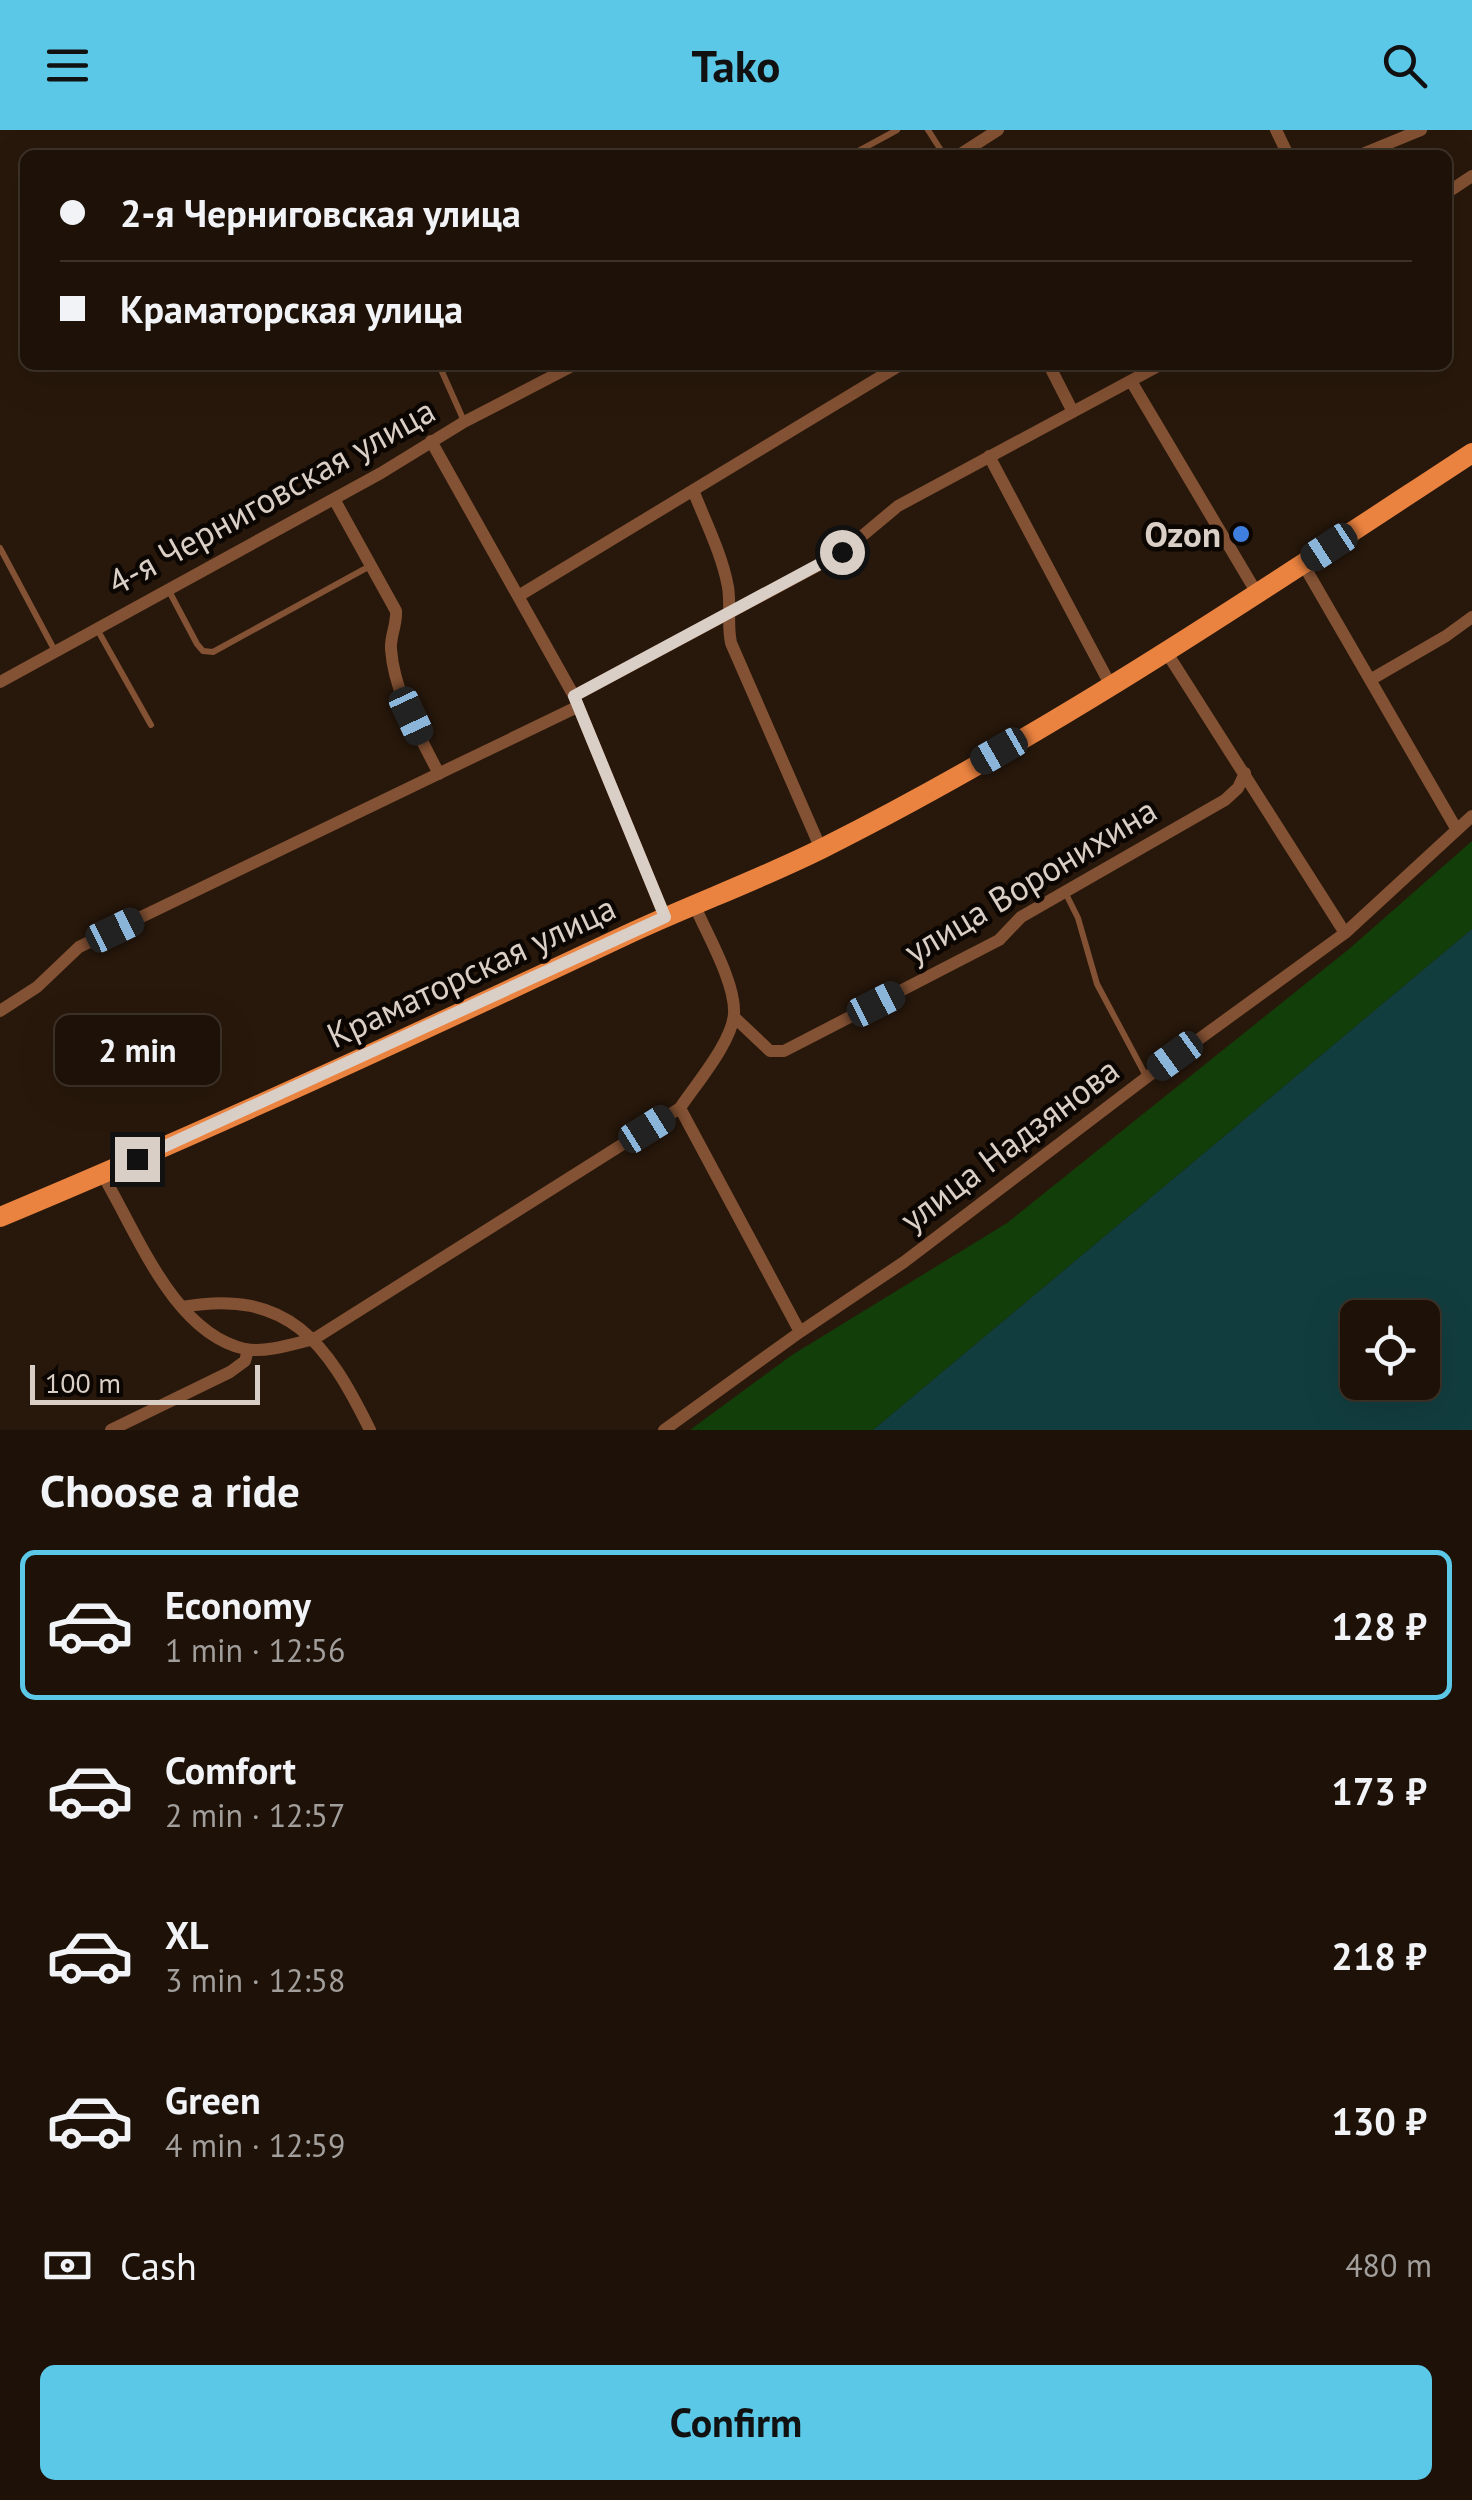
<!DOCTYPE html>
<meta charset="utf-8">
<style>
body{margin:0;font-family:"PT Sans",sans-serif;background:#261b12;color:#f1f3f6;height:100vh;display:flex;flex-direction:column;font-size:38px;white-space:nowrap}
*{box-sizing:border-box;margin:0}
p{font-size:32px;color:#a19e9c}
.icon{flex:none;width:55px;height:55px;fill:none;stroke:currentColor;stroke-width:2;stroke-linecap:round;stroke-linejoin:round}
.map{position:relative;height:1300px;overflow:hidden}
.details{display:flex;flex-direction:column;background:#1e1208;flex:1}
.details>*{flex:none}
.hud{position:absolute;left:20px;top:20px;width:1432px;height:220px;border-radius:15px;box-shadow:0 10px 40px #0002,0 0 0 2px #3c3229;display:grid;align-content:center;height:220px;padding:0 40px;background:#1e1208}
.buttons{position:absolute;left:1340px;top:1170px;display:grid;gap:20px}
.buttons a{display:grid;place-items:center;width:100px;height:100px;border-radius:15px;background:#1e1208;box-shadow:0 10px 40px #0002,0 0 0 2px #3c3229;font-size:50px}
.scale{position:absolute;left:30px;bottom:25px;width:230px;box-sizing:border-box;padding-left:10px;border:5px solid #dacfc6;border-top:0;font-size:28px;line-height:35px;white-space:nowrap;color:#dacfc6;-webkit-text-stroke:8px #0c0602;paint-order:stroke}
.end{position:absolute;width:45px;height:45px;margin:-22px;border:12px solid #dacfc6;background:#111;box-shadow:0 0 0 5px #111}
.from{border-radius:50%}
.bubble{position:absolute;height:70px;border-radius:15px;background:#1e1208;box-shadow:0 10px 40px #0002,0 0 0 2px #3c3229;font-size:32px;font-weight:800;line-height:70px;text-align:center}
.car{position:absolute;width:30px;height:60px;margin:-30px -15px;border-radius:12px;box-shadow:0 0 8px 2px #0007;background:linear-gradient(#222 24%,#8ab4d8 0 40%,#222 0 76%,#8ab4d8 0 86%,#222 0)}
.hud b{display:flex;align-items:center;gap:35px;height:95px;font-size:38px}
.hud b+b{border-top:2px solid #3c3229}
.hud i{width:25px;height:25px;background:#f1f3f6}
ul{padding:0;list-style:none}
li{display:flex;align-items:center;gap:30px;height:150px;margin:0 20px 15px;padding:0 20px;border:5px solid transparent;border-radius:15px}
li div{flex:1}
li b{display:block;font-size:38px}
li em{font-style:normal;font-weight:800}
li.current{border-color:#5bc8e7}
li>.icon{width:90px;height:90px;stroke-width:1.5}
h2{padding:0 40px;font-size:45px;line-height:120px}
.pay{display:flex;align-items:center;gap:25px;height:110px;padding:0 40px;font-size:38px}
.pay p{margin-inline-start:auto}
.button{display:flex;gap:20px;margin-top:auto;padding:20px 40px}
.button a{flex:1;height:115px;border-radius:15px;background:#5bc8e7;color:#111;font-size:40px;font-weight:800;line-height:115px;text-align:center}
header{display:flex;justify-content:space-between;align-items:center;height:130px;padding:0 40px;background:#5bc8e7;color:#111;font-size:45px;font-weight:800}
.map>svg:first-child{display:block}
</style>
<header><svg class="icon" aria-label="menu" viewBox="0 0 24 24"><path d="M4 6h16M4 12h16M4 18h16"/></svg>Tako<svg class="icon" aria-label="search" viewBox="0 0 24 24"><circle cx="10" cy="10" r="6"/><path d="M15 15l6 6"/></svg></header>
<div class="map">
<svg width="1472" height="1300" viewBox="0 0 1472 1300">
<rect width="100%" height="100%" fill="#28180b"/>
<!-- green -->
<path fill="#123e09" d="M 1472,711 L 1472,799 L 873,1300 L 690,1300 L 792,1225 L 1007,1093 L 1349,819 Z"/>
<!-- water -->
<path fill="#123d3f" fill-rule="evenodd" d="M 1472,799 L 1472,1300 L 873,1300 ZM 1358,1188 L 1422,1188 L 1422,1252 L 1358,1252 Z"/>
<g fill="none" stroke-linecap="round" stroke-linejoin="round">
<!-- service -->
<path stroke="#835133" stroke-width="6" d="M 928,0 L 944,25
M 851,25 L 897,0
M 439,235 L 464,291
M 0,418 L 55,521
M 169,461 L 197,514 L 203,521 L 213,522 L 370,436
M 97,499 L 151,595
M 1065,762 L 1078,788 L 1097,854 L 1146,946"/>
<!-- minor -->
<path stroke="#835133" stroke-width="12" d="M 1276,0 L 1288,25
M 959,25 L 998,0
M 1360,25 L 1421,0
M 1448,62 L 1472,46
M 1049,235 L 1073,282
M 1131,251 L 1258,465
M 431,311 L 574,566 L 665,787
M 989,326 L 1111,556
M 693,360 C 705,391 722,424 728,457 C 731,476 727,494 731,513 L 821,719
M 334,369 L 396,481 C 397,495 390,506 391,519 C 394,563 420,606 439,644
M 1303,434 L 1457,700
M 520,465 L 900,235
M 1167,523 L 1345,803
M 1370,550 L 1446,506 L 1472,487
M 0,552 L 381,343 L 464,292 L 574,235
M 574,566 L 843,422 L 898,376 L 1160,235
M 694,774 C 706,803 736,853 734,884 C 732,912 696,954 680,978 L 800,1202
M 0,881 L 37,857 L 79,817 L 577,577
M 734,887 L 770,921 L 784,921 L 999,810 L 1021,787 L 1225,670 L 1238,658 L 1245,643
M 102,1044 C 137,1102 173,1203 245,1219 C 266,1223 293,1214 314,1209 L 680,978
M 182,1177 C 289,1158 327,1213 370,1300
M 111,1300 L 230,1242 L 245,1231 L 248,1220
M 664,1300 L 800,1202 L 904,1132 L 1147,947 L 1345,803 L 1472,686"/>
<!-- primary -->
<path stroke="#eb8340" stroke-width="20" d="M 0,1087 C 211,999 418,903 624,806 C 690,775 759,750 823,718 C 1050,604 1260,462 1472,323"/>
</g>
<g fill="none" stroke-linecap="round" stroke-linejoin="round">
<!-- route -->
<path stroke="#dacfc6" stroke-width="12" d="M 137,1029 L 665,787 L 574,566 L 842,422"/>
</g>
<!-- markers -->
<circle fill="#3f7fe0" stroke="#0c0602" stroke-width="4" cx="1241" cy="404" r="10"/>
<g text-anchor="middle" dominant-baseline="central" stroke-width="9" stroke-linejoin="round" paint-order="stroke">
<!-- street labels -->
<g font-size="35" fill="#dacfc6" stroke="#0c0602">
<text transform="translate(271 366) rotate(-29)">4-я Черниговская улица</text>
<text transform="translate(1030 750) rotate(-31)">улица Воронихина</text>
<text transform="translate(471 841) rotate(-25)">Краматорская улица</text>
<text transform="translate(1009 1014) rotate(-37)">улица Надзянова</text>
</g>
<!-- poi labels -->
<g font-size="35" font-weight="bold" fill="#dacfc6" stroke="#0c0602" text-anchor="end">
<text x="1221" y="404">Ozon</text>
</g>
</g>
</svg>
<div class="buttons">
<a><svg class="icon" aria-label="locate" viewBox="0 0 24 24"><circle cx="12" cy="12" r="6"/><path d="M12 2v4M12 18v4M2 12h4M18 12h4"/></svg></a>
</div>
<div class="scale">100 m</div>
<i class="end from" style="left:842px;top:422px"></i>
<i class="end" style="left:137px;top:1029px"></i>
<div class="bubble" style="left:55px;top:885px;width:165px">2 min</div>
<i class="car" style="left:1329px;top:417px;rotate:237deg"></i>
<i class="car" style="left:411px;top:586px;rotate:155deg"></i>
<i class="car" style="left:999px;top:621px;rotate:240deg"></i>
<i class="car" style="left:115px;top:800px;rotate:64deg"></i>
<i class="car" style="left:876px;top:874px;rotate:63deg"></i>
<i class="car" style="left:1175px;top:926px;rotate:234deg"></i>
<i class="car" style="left:647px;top:999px;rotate:58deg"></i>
<div class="hud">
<b><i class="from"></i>2-я Черниговская улица</b>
<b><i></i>Краматорская улица</b>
</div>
</div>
<section class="details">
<h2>Choose a ride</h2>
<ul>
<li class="current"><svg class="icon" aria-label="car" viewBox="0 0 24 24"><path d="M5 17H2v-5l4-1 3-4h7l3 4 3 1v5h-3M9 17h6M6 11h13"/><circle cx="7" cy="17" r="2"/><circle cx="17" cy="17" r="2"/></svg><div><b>Economy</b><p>1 min · 12:56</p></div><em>128 ₽</em></li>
<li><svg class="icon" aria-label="car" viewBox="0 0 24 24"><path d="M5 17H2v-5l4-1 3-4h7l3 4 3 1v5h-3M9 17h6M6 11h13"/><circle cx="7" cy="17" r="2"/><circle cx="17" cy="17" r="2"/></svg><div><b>Comfort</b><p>2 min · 12:57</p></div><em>173 ₽</em></li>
<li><svg class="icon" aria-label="car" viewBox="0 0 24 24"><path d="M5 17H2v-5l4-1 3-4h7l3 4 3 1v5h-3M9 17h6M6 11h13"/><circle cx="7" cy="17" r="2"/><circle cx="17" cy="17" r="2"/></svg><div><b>XL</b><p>3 min · 12:58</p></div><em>218 ₽</em></li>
<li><svg class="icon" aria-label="car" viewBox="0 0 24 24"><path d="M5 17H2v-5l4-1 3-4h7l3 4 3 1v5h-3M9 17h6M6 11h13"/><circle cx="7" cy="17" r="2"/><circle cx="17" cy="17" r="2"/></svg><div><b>Green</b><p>4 min · 12:59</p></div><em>130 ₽</em></li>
</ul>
<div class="pay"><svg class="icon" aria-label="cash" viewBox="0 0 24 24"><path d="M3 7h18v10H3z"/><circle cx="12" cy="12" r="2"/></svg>Cash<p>480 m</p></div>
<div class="button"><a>Confirm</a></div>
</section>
